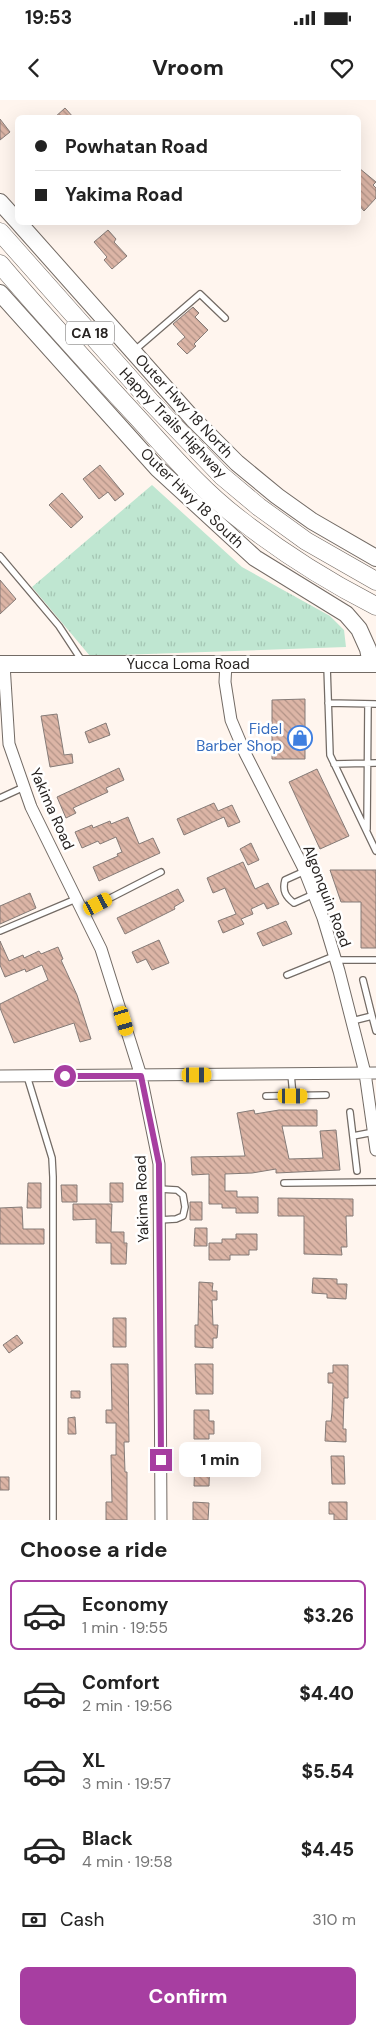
<!DOCTYPE html>
<meta charset="utf-8">
<style>
body{margin:0;font-family:"DM Sans",sans-serif;background:#f6f6f6;color:#222;height:100vh;display:flex;flex-direction:column;font-size:19px;white-space:nowrap}
*{box-sizing:border-box;margin:0}
p{font-size:16px;color:#767676}
.icon{flex:none;width:28px;height:28px;fill:none;stroke:currentColor;stroke-width:2;stroke-linecap:round;stroke-linejoin:round}
.map{position:relative;height:1420px;overflow:hidden}
.sheet{display:flex;flex-direction:column;background:#fff;flex:1}
.sheet>*{flex:none}
.top-card{position:absolute;left:15px;top:15px;width:346px;height:110px;border-radius:8px;box-shadow:0 5px 20px #0002;display:grid;align-content:center;height:110px;padding:0 20px;background:#fff}
.end{position:absolute;width:22px;height:22px;margin:-11px;border:6px solid #a73ea1;background:#fff;box-shadow:0 0 0 2px #fff}
.from{border-radius:50%}
.bubble{position:absolute;height:35px;border-radius:8px;background:#fff;box-shadow:0 5px 20px #0002;font-size:16px;font-weight:800;line-height:35px;text-align:center}
.car{position:absolute;width:15px;height:30px;margin:-15px -8px;border-radius:6px;box-shadow:0 0 4px 1px #0007;background:linear-gradient(#f5c518 24%,#345 0 40%,#f5c518 0 76%,#345 0 86%,#f5c518 0)}
.top-card b{display:flex;align-items:center;gap:18px;height:48px;font-size:19px}
.top-card b+b{border-top:1px solid #e0e0e0}
.top-card i{width:12px;height:12px;background:#222}
ul{padding:0;list-style:none}
li{display:flex;align-items:center;gap:15px;height:70px;margin:0 10px 8px;padding:0 10px;border:2px solid transparent;border-radius:8px}
li div{flex:1}
li b{display:block;font-size:19px}
li em{font-style:normal;font-weight:800}
li.on{border-color:#a73ea1}
li>.icon{width:45px;height:45px;stroke-width:1.5}
h2{padding:0 20px;font-size:22px;line-height:60px}
.pay{display:flex;align-items:center;gap:12px;height:55px;padding:0 20px;font-size:19px}
.pay p{margin-inline-start:auto}
.primary-button{display:flex;gap:10px;margin-top:auto;padding:10px 20px}
.primary-button a{flex:1;height:58px;border-radius:8px;background:#a73ea1;color:#fff;font-size:20px;font-weight:800;line-height:58px;text-align:center}
.status{display:flex;justify-content:space-between;align-items:center;height:35px;padding:0 25px;background:#fff;direction:ltr}
.status svg{height:14px;fill:currentColor}
header{display:flex;justify-content:space-between;align-items:center;height:65px;padding:0 20px;background:#fff;font-size:22px;font-weight:800}
.map>svg:first-child{display:block}
</style>
<div class="status"><b>19:53</b><svg viewBox="0 0 49 12"><path d="M0 12V9h3v3zM5 12V6h3v6zM10 12V3h3v9zM15 12V0h3v12zM26 1h20v11H26zM47 4h2v5h-2z"/></svg></div>
<header><svg class="icon" aria-label="back" viewBox="0 0 24 24"><path d="M15 5l-7 7 7 7"/></svg>Vroom<svg class="icon" aria-label="heart" viewBox="0 0 24 24"><path d="M12 20l-8-8c-3-5 5-10 8-4 3-6 11-1 8 4z"/></svg></header>
<div class="map">
<svg width="376" height="1420" viewBox="0 0 376 1420">
<defs>
<pattern id="grass-tufts" width="24" height="20" patternUnits="userSpaceOnUse" patternTransform="scale(1.25)"><rect width="24" height="20" fill="#bfe6d1"/><path d="M3 7l-1-3M5 7V3M7 7l1-3M15 17l-1-3M17 17v-4M19 17l1-3" fill="none" stroke="#a4c5b3"/></pattern>
<pattern id="building-back-hatch" width="6" height="6" patternUnits="userSpaceOnUse" patternTransform="scale(1.25)"><rect width="6" height="6" fill="#dcb5a6"/><path d="M-1 5l2 2M0 0l6 6M5-1l2 2" fill="none" stroke="#b29387"/></pattern>
</defs>
<rect width="100%" height="100%" fill="#fff5ee"/>
<!-- grass -->
<path fill="url(#grass-tufts)" d="M 152,385 L 242,467 L 330,516 L 344,530 L 346,547 L 90,556 L 32,487 Z"/>
<!-- building -->
<path fill="url(#building-back-hatch)" stroke="#857b77" d="M 65,8 L 74,18 L 54,18 Z
M 0,19 L 10,32 L 0,40 Z
M 359,68 L 376,82 L 373,85 L 376,88 L 376,98 L 364,111 L 359,105 Z
M 108,130 L 116,139 L 114,142 L 127,156 L 112,169 L 104,160 L 107,157 L 94,142 Z
M 193,207 L 199,213 L 195,217 L 208,230 L 194,244 L 196,246 L 187,254 L 177,244 L 185,237 L 173,224 Z
M 100,365 L 124,394 L 115,401 L 108,392 L 99,399 L 83,379 Z
M 62,393 L 83,417 L 71,428 L 49,405 Z
M 0,480 L 16,499 L 0,514 Z
M 305,599 L 305,659 L 272,659 L 272,600 Z
M 57,614 L 64,655 L 72,654 L 73,663 L 50,667 L 41,616 Z
M 106,623 L 110,635 L 89,643 L 85,632 Z
M 119,668 L 124,680 L 106,688 L 108,692 L 73,708 L 76,713 L 66,718 L 57,697 Z
M 317,669 L 349,736 L 320,749 L 289,682 Z
M 214,703 L 218,711 L 232,705 L 240,722 L 228,727 L 224,717 L 184,735 L 177,719 Z
M 128,717 L 139,744 L 153,738 L 160,753 L 99,781 L 93,767 L 118,756 L 117,754 L 122,752 L 116,737 L 100,744 L 98,741 L 82,748 L 75,732 L 92,725 L 93,728 L 110,721 L 111,724 Z
M 251,743 L 259,760 L 248,765 L 240,749 Z
M 243,762 L 255,789 L 268,783 L 279,804 L 267,809 L 264,803 L 251,809 L 253,814 L 241,819 L 244,824 L 223,833 L 218,821 L 236,814 L 225,788 L 213,793 L 207,778 Z
M 330,770 L 376,770 L 376,848 L 361,848 L 361,802 L 341,802 Z
M 178,789 L 184,801 L 174,807 L 175,809 L 125,834 L 117,818 Z
M 30,793 L 36,808 L 0,824 L 0,806 Z
M 286,821 L 292,834 L 263,846 L 257,833 Z
M 159,840 L 169,863 L 152,870 L 146,859 L 137,863 L 132,852 Z
M 0,841 L 9,861 L 23,855 L 24,858 L 39,851 L 41,854 L 58,847 L 63,859 L 61,860 L 77,895 L 91,939 L 80,942 L 74,923 L 14,943 L 0,908 L 0,904 L 48,880 L 42,865 L 26,872 L 25,869 L 5,877 L 0,865 Z
M 254,1010 L 255,1014 L 279,1010 L 317,1010 L 317,1026 L 282,1026 L 289,1059 L 323,1058 L 320,1031 L 336,1030 L 340,1070 L 276,1073 L 276,1069 L 252,1073 L 225,1074 L 225,1091 L 237,1091 L 237,1097 L 258,1097 L 258,1113 L 236,1113 L 236,1108 L 222,1108 L 222,1104 L 209,1104 L 209,1074 L 192,1075 L 191,1057 L 245,1056 L 237,1013 Z
M 28,1083 L 41,1083 L 41,1108 L 27,1108 Z
M 110,1083 L 123,1083 L 123,1102 L 110,1102 Z
M 61,1085 L 77,1085 L 77,1102 L 62,1102 Z
M 278,1098 L 353,1099 L 353,1116 L 346,1116 L 347,1147 L 341,1147 L 342,1155 L 304,1154 L 304,1116 L 278,1116 Z
M 190,1102 L 202,1102 L 202,1120 L 190,1120 Z
M 73,1104 L 112,1104 L 111,1132 L 124,1132 L 124,1143 L 127,1143 L 126,1164 L 111,1164 L 111,1143 L 96,1143 L 96,1119 L 73,1120 Z
M 22,1107 L 23,1129 L 44,1129 L 44,1144 L 0,1144 L 0,1108 Z
M 195,1128 L 207,1128 L 207,1146 L 194,1146 Z
M 236,1134 L 257,1134 L 257,1150 L 249,1150 L 249,1155 L 230,1155 L 230,1160 L 209,1160 L 209,1143 L 222,1143 L 222,1139 L 236,1139 Z
M 313,1178 L 337,1179 L 337,1184 L 347,1184 L 346,1199 L 327,1198 L 327,1194 L 312,1193 Z
M 199,1182 L 213,1183 L 212,1191 L 217,1191 L 217,1200 L 212,1200 L 213,1225 L 218,1225 L 217,1238 L 213,1238 L 213,1248 L 195,1247 L 195,1225 L 198,1225 Z
M 113,1218 L 126,1218 L 126,1247 L 113,1247 Z
M 17,1235 L 23,1243 L 9,1253 L 3,1245 Z
M 111,1264 L 128,1264 L 129,1342 L 124,1342 L 125,1372 L 127,1372 L 127,1420 L 106,1420 L 106,1402 L 112,1402 L 111,1355 L 116,1355 L 116,1323 L 106,1323 L 106,1310 L 112,1310 Z
M 195,1264 L 213,1264 L 213,1294 L 196,1294 Z
M 333,1265 L 348,1265 L 348,1298 L 344,1298 L 343,1329 L 346,1329 L 346,1342 L 325,1341 L 326,1321 L 331,1321 L 332,1312 L 333,1283 L 328,1283 L 328,1273 L 333,1273 Z
M 71,1291 L 80,1291 L 80,1298 L 71,1298 Z
M 194,1310 L 209,1310 L 209,1321 L 214,1321 L 214,1334 L 209,1334 L 209,1339 L 194,1339 Z
M 75,1317 L 76,1334 L 68,1334 L 68,1318 Z
M 195,1356 L 210,1356 L 209,1386 L 194,1386 Z
M 331,1356 L 344,1356 L 345,1384 L 332,1384 Z
M 0,1377 L 9,1377 L 9,1390 L 0,1390 Z
M 193,1402 L 209,1403 L 208,1420 L 193,1420 Z
M 329,1402 L 347,1402 L 347,1420 L 334,1420 L 334,1414 L 329,1414 Z"/>
<g fill="none" stroke-linecap="round" stroke-linejoin="round">
<defs>
<path id="lane" d="M 135,250 L 200,194 L 225,218
M 0,456 L 59,526 L 82,561
M 327,566 L 330,655 L 376,751
M 328,603 L 376,604
M 334,664 L 376,663
M 0,698 L 24,687
M 367,729 L 368,604
M 305,771 L 285,780 C 282,791 286,797 294,803 L 314,794
M 83,812 L 161,772
M 0,831 L 76,799
M 336,860 L 376,860
M 287,875 L 334,856
M 372,916 L 376,931
M 352,921 L 372,916 L 363,880
M 291,974 L 293,996
M 27,976 L 52,1058 L 53,1077 L 53,1420
M 266,996 L 326,995
M 350,1012 L 357,1071
M 353,1036 L 374,1032
M 284,1083 L 376,1082
M 159,1089 L 177,1090 L 183,1095 L 185,1107 L 183,1116 L 176,1119 L 159,1120"/>
<path id="street" d="M 226,563 L 225,582 L 231,620 L 245,653 L 303,767 L 323,818 L 339,871 L 365,973 L 376,1050
M 4,564 L 9,644 L 31,707 L 101,849 L 141,976 L 159,1064 L 161,1420
M 0,976 L 376,973"/>
<path id="secondary" d="M 0,102 L 18,122
M 18,122 L 193,319 L 237,363 L 277,396 L 312,421 L 376,458
M 0,193 L 157,368 L 255,458 L 346,514 L 359,529 L 368,549 L 371,564
M 0,564 L 376,564"/>
<path id="primary" d="M 0,132 L 150,301 L 222,376 L 259,407 L 306,441 L 376,481
M 0,164 C 44,216 90,266 137,317 C 170,353 202,391 242,421 C 283,453 329,482 376,506"/>
</defs>
<!-- lane casing -->
<use href="#lane" stroke="#736b65" stroke-width="8"/>
<!-- street casing -->
<use href="#street" stroke="#736b65" stroke-width="13"/>
<!-- secondary casing -->
<use href="#secondary" stroke="#736b65" stroke-width="18"/>
<!-- primary casing -->
<use href="#primary" stroke="#736b65" stroke-width="19"/>
<!-- lane -->
<use href="#lane" stroke="#fff" stroke-width="5.5"/>
<!-- street -->
<use href="#street" stroke="#fff" stroke-width="11"/>
<!-- secondary -->
<use href="#secondary" stroke="#fff" stroke-width="16"/>
<!-- primary -->
<use href="#primary" stroke="#fff" stroke-width="18"/>
</g>
<g fill="none" stroke-linecap="round" stroke-linejoin="round">
<!-- route -->
<path stroke="#a73ea1" stroke-width="6" d="M 65,976 L 141,976 L 159,1064 L 161,1360"/>
</g>
<!-- icons -->
<defs>
<symbol id="shop-ring" viewBox="-11 -11 22 22"><circle r="9.5" fill="#fff" stroke="#3f7fe0" stroke-width="1.5"/><path d="M-5-2.5h2.3a2.7 3.5 0 0 1 5.4 0H5L5.5 6h-11ZM-1.5-2.5h3a1.5 2.3 0 0 0-3 0Z" fill="#3f7fe0"/></symbol>
</defs>
<g fill-rule="evenodd">
<use href="#shop-ring" x="286" y="624" width="28" height="28"/>
</g>
<g text-anchor="middle" dominant-baseline="central" stroke-width="5" stroke-linejoin="round" paint-order="stroke">
<!-- shield labels -->
<rect fill="#fff" stroke="#686664" stroke-width="1" x="66" y="221.5" width="48" height="23" rx="4"/>
<g font-size="14" font-weight="bold" fill="#282422">
<text x="90" y="233">CA 18</text>
</g>
<!-- street labels -->
<g font-size="15" fill="#282422" stroke="#fff">
<text transform="translate(184 306) rotate(47)">Outer Hwy 18 North</text>
<text transform="translate(173 323) rotate(46)">Happy Trails Highway</text>
<text transform="translate(192 398) rotate(44)">Outer Hwy 18 South</text>
<text x="188" y="564">Yucca Loma Road</text>
<text transform="translate(52 709) rotate(66)">Yakima Road</text>
<text transform="translate(327 796) rotate(69)">Algonquin Road</text>
<text transform="translate(142 1099) rotate(-92)">Yakima Road</text>
</g>
<!-- shop labels -->
<g font-size="15" fill="#366cbe" stroke="#fff" text-anchor="end">
<text x="282" y="629">Fidel<tspan x="282" dy="17">Barber Shop</tspan></text>
</g>
</g>
</svg>
<i class="end from" style="left:65px;top:976px"></i>
<i class="end" style="left:161px;top:1360px"></i>
<div class="bubble" style="left:179px;top:1342px;width:82px">1 min</div>
<i class="car" style="left:98px;top:804px;rotate:63deg"></i>
<i class="car" style="left:124px;top:921px;rotate:163deg"></i>
<i class="car" style="left:197px;top:975px;rotate:90deg"></i>
<i class="car" style="left:293px;top:996px;rotate:90deg"></i>
<div class="top-card">
<b><i class="from"></i>Powhatan Road</b>
<b><i></i>Yakima Road</b>
</div>
</div>
<section class="sheet">
<h2>Choose a ride</h2>
<ul>
<li class="on"><svg class="icon" aria-label="car" viewBox="0 0 24 24"><path d="M5 17H2v-5l4-1 3-4h7l3 4 3 1v5h-3M9 17h6M6 11h13"/><circle cx="7" cy="17" r="2"/><circle cx="17" cy="17" r="2"/></svg><div><b>Economy</b><p>1 min · 19:55</p></div><em>$3.26</em></li>
<li><svg class="icon" aria-label="car" viewBox="0 0 24 24"><path d="M5 17H2v-5l4-1 3-4h7l3 4 3 1v5h-3M9 17h6M6 11h13"/><circle cx="7" cy="17" r="2"/><circle cx="17" cy="17" r="2"/></svg><div><b>Comfort</b><p>2 min · 19:56</p></div><em>$4.40</em></li>
<li><svg class="icon" aria-label="car" viewBox="0 0 24 24"><path d="M5 17H2v-5l4-1 3-4h7l3 4 3 1v5h-3M9 17h6M6 11h13"/><circle cx="7" cy="17" r="2"/><circle cx="17" cy="17" r="2"/></svg><div><b>XL</b><p>3 min · 19:57</p></div><em>$5.54</em></li>
<li><svg class="icon" aria-label="car" viewBox="0 0 24 24"><path d="M5 17H2v-5l4-1 3-4h7l3 4 3 1v5h-3M9 17h6M6 11h13"/><circle cx="7" cy="17" r="2"/><circle cx="17" cy="17" r="2"/></svg><div><b>Black</b><p>4 min · 19:58</p></div><em>$4.45</em></li>
</ul>
<div class="pay"><svg class="icon" aria-label="cash" viewBox="0 0 24 24"><path d="M3 7h18v10H3z"/><circle cx="12" cy="12" r="2"/></svg>Cash<p>310 m</p></div>
<div class="primary-button"><a>Confirm</a></div>
</section>
